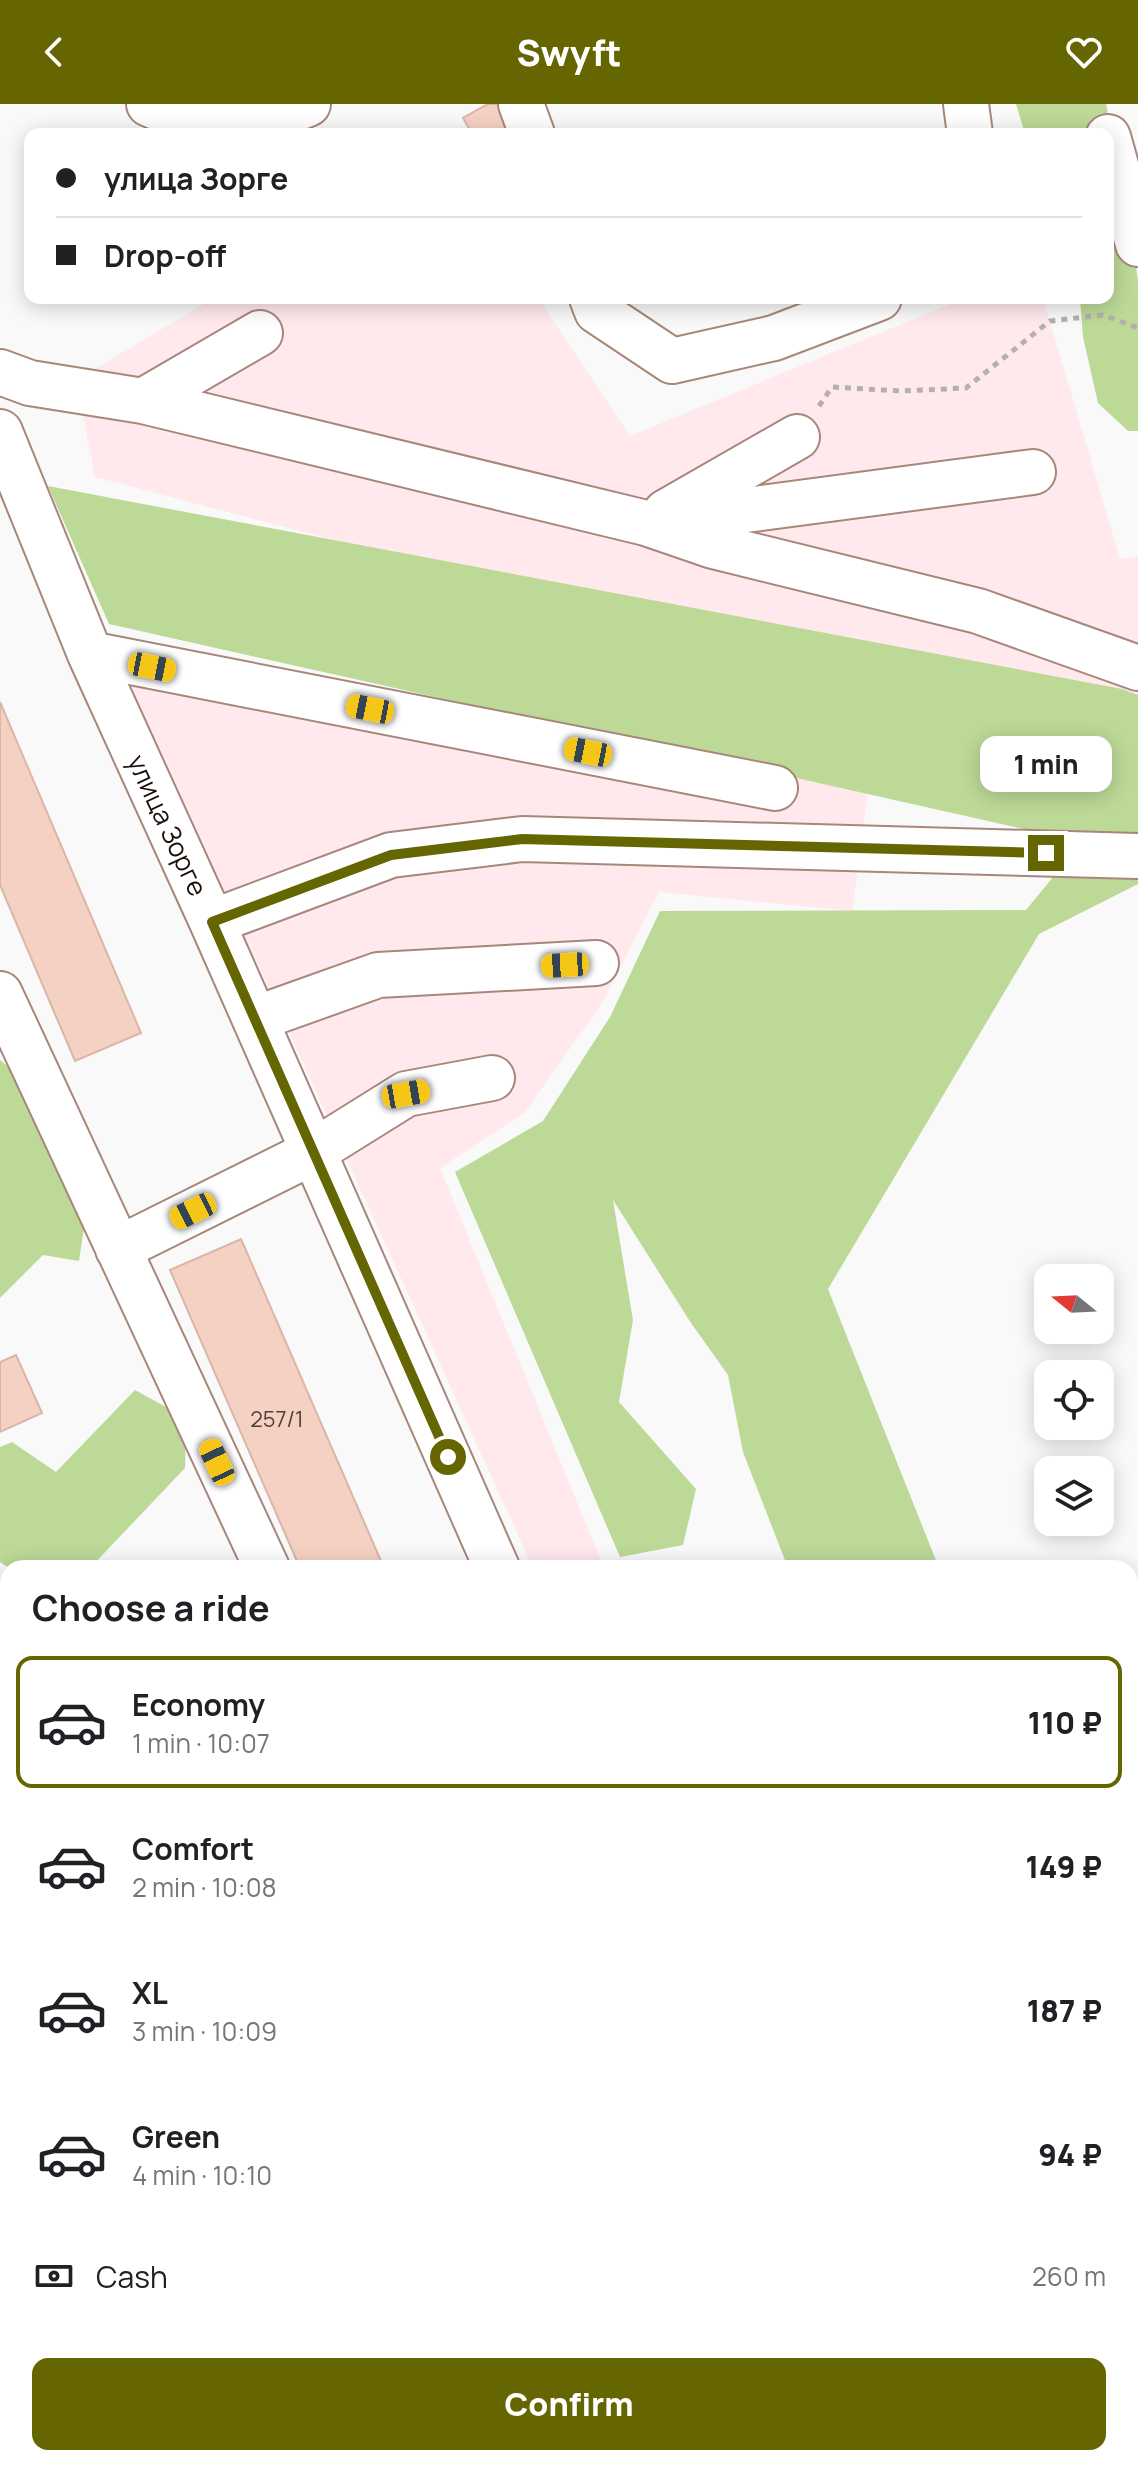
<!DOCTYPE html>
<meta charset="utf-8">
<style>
body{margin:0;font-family:Manrope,sans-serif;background:#f2f2f2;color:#202124;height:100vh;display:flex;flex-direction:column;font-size:30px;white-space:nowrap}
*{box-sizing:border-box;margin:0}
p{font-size:26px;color:#757577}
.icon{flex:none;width:44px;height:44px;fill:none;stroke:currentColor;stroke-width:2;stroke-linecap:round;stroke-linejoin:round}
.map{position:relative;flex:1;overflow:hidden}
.details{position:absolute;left:0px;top:1456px;width:1138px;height:906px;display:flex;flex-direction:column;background:#fff;border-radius:24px 24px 0 0;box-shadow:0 4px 20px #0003}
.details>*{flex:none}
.banner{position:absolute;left:24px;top:24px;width:1090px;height:176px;border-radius:16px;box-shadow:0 4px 20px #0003;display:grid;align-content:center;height:176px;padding:0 32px;background:#fff}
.needle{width:52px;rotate:288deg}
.controls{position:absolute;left:1034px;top:1160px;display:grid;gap:16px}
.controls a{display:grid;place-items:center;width:80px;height:80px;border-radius:16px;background:#fff;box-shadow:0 4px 20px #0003;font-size:40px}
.end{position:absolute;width:36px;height:36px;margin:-18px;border:10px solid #656601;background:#fff;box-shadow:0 0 0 4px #fff}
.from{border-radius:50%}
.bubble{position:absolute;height:56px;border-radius:16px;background:#fff;box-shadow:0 4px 20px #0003;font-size:26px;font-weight:800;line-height:56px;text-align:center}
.car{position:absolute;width:24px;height:48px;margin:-24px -12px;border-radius:10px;box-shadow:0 0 6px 2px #0007;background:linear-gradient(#f5c518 24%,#345 0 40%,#f5c518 0 76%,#345 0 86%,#f5c518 0)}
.banner b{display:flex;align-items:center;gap:28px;height:76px;font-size:30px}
.banner b+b{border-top:2px solid #e0e0e0}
.banner i{width:20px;height:20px;background:#202124}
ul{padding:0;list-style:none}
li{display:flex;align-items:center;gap:24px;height:132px;margin:0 16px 12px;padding:0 16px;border:4px solid transparent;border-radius:16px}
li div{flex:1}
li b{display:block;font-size:30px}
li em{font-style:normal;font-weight:800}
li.on{border-color:#656601}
li>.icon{width:72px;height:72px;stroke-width:1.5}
h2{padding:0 32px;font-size:36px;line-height:96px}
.pay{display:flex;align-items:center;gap:20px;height:88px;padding:0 32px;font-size:30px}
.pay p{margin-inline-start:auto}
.cta{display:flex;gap:16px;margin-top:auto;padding:16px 32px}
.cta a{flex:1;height:92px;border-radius:16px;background:#656601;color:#fff;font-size:32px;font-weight:800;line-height:92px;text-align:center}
header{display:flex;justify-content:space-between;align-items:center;height:104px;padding:0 32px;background:#656601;color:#fff;font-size:36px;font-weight:800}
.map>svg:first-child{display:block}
</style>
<header><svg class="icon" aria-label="back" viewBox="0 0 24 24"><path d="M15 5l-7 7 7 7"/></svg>Swyft<svg class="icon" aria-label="heart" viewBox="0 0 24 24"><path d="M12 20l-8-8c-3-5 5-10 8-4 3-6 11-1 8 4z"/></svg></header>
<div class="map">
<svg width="1138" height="2361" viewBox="0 0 1138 2361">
<rect width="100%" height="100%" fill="#f9f9f9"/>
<!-- industrial -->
<path fill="#ffe9ed" d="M 214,194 L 538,194 L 630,332 L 965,194 L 1043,194 L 1120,455 L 1138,452 L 1138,618 L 679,527 L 95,373 L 76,276 Z
M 108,531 L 869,681 L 852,807 L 659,788 L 602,899 L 525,1008 L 440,1064 L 604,1464 L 533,1464 Z"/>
<!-- education -->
<path fill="#fcebea" d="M 8,1993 L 8,2354 L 797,2354 L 800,2361 L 0,2361 L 0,1996 Z"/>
<!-- green -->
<path fill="#bcd997" d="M 1016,0 L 1106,0 L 1124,83 L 1138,176 L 1138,327 L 1128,327 L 1098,299 L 1083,233 L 1080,194 L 1108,194 L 1108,30 L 1025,30 Z
M 48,382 L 1122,585 L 1138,591 L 1138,780 L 1039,830 L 828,1185 L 939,1464 L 788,1464 L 743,1348 L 728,1271 L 691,1219 L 613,1096 L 633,1216 L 619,1298 L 696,1385 L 683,1441 L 620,1453 L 455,1068 L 543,1017 L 610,913 L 660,807 L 1026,806 L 1082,738 L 109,520 Z
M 0,956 L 33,981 L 88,1097 L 79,1157 L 43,1151 L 0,1194 Z
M 135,1286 L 186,1314 L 185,1364 L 90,1464 L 9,1464 L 0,1458 L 0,1343 L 12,1338 L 56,1368 Z
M 0,1532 L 8,1541 L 8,1632 L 0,1640 Z
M 8,1997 L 8,2160 L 0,2163 L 0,2001 Z
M 703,2354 L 833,2354 L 836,2360 L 706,2361 Z"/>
<!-- building -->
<path fill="#f5d1c3" stroke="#d9b6a8" stroke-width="2" d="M 488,0 L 498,0 L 514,30 L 472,30 L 463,14 Z
M 0,598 L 141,929 L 75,957 L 0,781 Z
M 241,1135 L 384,1464 L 300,1464 L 170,1166 Z
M 16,1251 L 42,1309 L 0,1328 L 0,1258 Z
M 8,1863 L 8,1934 L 0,1938 L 0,1867 Z
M 287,2354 L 412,2354 L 396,2361 L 290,2361 Z
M 538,2354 L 615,2354 L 618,2361 L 541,2361 Z"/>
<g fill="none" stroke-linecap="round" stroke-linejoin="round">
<defs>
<path id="minor" d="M 149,0 L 182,14 L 270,15 L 308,0
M 521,0 L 532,30
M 966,0 L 970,30
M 1108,33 L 1138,140
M 592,194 L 597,207 L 672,257 L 774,234 L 879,194
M 0,268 L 30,279 L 143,297 L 646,419 L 713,442 L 978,507 L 1138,564
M 143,297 L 260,229
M 0,328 L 90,550 L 212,818 L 497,1464
M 666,408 L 797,333
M 655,418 L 1033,368
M 90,550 L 775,684
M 212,818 L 391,751 L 522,735 L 1138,752
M 0,890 L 267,1464
M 255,915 L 378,871 L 596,859
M 118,1145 L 313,1048 L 406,990 L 492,974
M 0,1826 L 8,1822
M 889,2354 L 892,2361"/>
</defs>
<!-- minor casing -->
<use href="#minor" stroke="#a8877a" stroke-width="48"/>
<!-- path -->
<path stroke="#b4b0ae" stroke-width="5" stroke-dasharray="6 6" stroke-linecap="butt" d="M 819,302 L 832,283 L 901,287 L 966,284 L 1050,217 L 1103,211 L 1138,224
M 658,2354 L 661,2361"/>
<!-- minor -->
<use href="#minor" stroke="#fff" stroke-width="44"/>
</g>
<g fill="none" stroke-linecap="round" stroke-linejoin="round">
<!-- route -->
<path stroke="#656601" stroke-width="10" d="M 448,1353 L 212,818 L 391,751 L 522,735 L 1046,749"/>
</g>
<g text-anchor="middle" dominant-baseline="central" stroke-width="8" stroke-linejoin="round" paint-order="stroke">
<!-- number labels -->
<g font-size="22" fill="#524038">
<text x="277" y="1315">257/1</text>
</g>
<!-- street labels -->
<g font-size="26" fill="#1b0f0a" stroke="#fff">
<text transform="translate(168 721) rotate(65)">улица Зорге</text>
</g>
</g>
</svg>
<div class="controls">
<a><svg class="needle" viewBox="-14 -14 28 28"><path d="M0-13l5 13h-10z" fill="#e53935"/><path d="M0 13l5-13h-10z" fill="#757577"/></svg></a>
<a><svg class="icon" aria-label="locate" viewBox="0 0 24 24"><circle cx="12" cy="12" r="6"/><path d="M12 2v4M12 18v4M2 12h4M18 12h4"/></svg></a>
<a><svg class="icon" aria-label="layers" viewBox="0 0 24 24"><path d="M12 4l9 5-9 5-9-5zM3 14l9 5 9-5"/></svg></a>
</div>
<i class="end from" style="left:448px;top:1353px"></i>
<i class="end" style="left:1046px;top:749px"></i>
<div class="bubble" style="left:980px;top:632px;width:132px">1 min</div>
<i class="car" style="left:152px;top:563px;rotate:101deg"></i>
<i class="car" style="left:370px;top:605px;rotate:281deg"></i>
<i class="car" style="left:588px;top:648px;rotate:281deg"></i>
<i class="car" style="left:565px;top:861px;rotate:267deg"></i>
<i class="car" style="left:406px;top:990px;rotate:80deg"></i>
<i class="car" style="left:193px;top:1107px;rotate:244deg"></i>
<i class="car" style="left:217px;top:1358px;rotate:335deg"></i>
<div class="banner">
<b><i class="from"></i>улица Зорге</b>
<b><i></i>Drop-off</b>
</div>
<section class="details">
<h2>Choose a ride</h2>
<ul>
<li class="on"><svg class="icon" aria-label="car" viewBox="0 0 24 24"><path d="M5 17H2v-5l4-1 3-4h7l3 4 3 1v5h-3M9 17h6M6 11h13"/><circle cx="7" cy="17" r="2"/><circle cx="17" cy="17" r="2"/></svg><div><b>Economy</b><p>1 min · 10:07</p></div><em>110 ₽</em></li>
<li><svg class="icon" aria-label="car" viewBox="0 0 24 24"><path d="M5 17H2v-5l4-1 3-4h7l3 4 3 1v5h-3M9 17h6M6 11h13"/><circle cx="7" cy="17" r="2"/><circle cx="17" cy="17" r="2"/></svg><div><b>Comfort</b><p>2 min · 10:08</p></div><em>149 ₽</em></li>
<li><svg class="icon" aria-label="car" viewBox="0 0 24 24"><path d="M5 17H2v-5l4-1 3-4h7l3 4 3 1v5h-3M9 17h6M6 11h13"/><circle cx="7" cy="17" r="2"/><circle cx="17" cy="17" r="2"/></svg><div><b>XL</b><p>3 min · 10:09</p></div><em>187 ₽</em></li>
<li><svg class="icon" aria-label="car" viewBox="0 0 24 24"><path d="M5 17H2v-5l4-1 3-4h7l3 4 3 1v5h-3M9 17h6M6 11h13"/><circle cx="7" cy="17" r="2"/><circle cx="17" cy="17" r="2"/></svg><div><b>Green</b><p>4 min · 10:10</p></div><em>94 ₽</em></li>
</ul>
<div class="pay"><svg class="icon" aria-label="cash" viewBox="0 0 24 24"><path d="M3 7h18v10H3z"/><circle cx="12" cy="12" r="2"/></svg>Cash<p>260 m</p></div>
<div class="cta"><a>Confirm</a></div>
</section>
</div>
